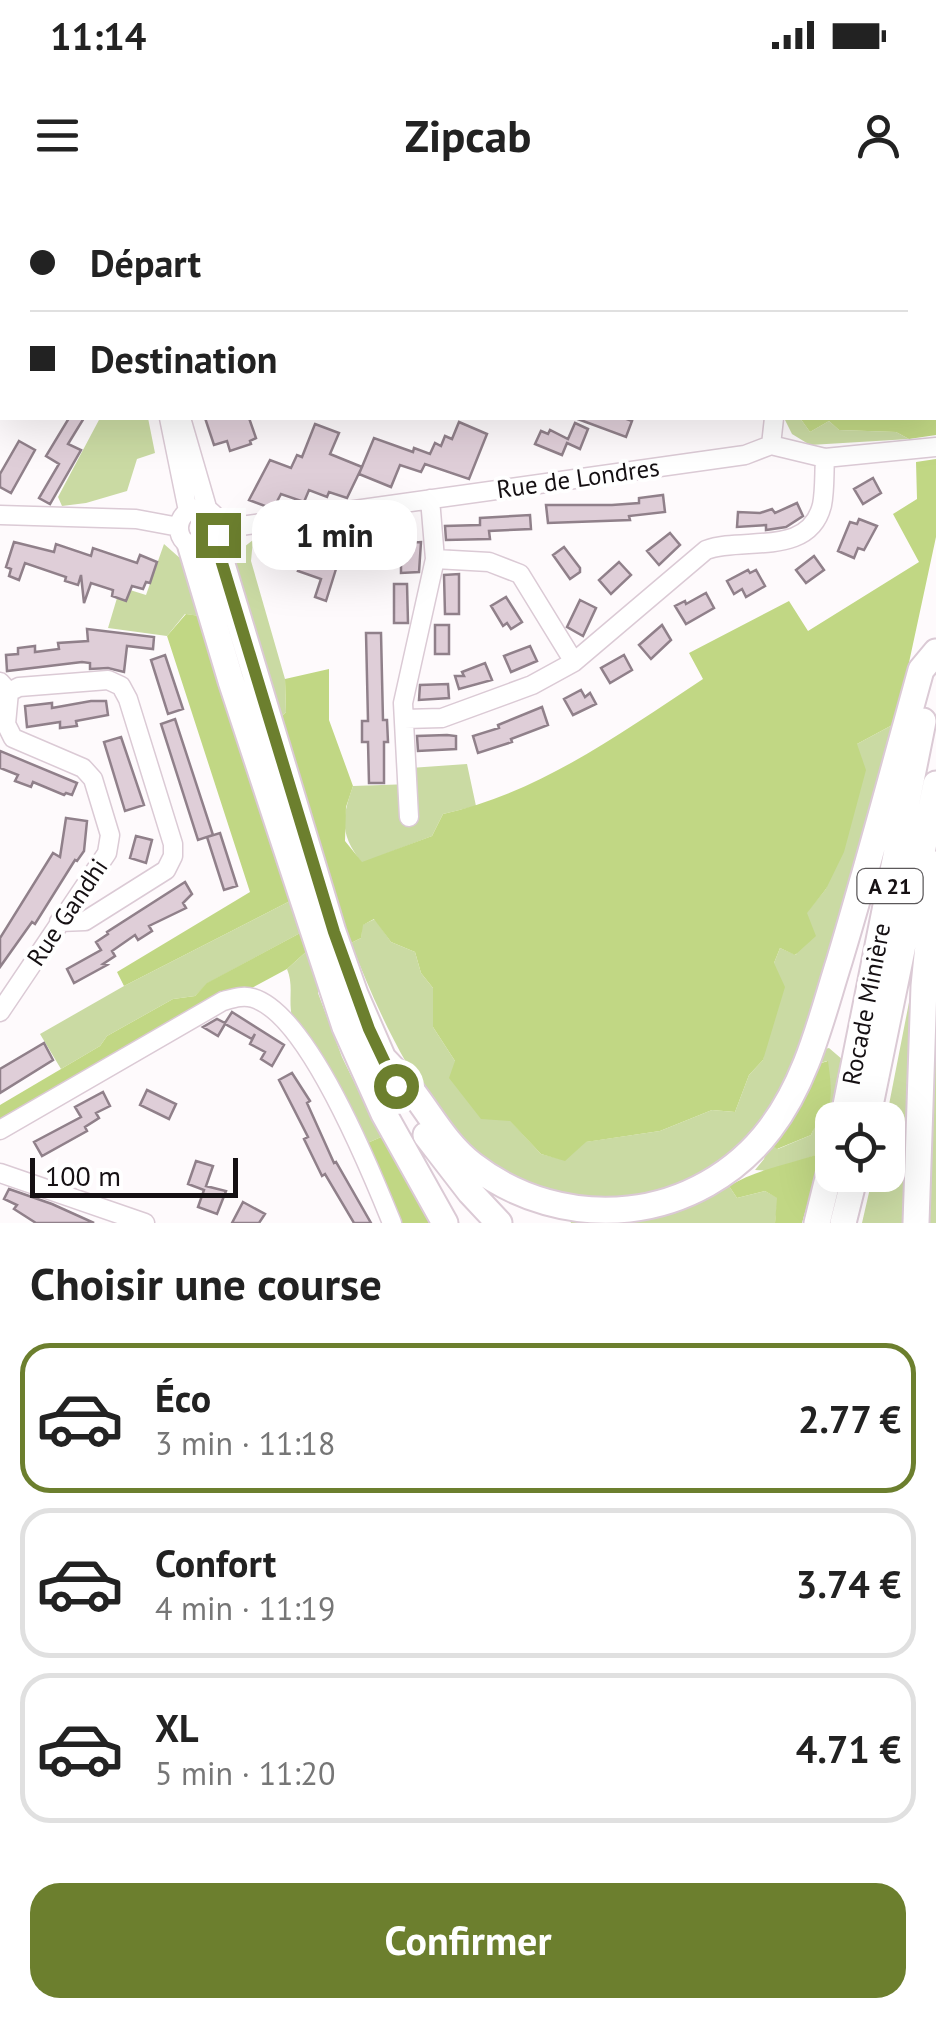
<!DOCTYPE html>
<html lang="fr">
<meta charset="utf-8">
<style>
body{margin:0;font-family:"PT Sans",sans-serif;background:#f6f6f6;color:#222;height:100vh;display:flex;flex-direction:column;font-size:38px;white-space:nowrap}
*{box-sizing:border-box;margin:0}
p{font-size:32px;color:#767676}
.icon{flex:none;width:55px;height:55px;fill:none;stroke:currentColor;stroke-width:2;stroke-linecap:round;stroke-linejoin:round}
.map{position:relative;height:1023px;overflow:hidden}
.details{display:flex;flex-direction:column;background:#fff;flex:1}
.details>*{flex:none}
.hud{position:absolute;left:0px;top:0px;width:938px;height:220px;box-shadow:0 10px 40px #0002;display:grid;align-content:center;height:220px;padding:0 30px;background:#fff}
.tools{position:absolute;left:815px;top:902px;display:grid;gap:20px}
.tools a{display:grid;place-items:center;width:90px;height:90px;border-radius:20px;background:#fff;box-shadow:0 10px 40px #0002;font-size:50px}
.scale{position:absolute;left:30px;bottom:25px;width:208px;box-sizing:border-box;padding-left:10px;border:5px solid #151013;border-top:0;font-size:28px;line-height:35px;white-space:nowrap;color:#151013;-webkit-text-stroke:8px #fff;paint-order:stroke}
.end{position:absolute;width:45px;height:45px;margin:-22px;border:12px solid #6c7f2e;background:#fff;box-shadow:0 0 0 5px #fff}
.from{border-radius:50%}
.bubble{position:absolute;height:70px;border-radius:30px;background:#fff;box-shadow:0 10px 40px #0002;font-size:32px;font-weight:700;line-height:70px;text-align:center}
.hud b{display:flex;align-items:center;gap:35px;height:95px;font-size:38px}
.hud b+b{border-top:2px solid #e0e0e0}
.hud i{width:25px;height:25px;background:#222}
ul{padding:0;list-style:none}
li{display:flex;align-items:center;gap:30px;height:150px;margin:0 20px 15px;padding:0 10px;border:5px solid #e0e0e0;border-radius:30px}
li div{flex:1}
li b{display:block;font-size:38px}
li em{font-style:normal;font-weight:700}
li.selected{border-color:#6c7f2e}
li>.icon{width:90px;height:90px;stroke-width:1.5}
h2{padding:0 30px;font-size:45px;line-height:120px}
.button{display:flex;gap:20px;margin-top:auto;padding:20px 30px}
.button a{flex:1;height:115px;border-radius:30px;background:#6c7f2e;color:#fff;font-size:40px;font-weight:700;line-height:115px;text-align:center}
.status{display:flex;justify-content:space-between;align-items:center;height:70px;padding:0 50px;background:#fff;direction:ltr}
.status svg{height:28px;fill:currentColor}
header{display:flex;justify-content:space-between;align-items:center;height:130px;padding:0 30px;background:#fff;font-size:45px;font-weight:700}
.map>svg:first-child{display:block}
</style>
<div class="status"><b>11:14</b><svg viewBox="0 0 49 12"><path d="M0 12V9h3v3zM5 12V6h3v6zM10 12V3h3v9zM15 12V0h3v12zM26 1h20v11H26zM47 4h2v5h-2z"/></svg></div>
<header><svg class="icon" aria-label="menu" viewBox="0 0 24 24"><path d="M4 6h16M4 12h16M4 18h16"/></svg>Zipcab<svg class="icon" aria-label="person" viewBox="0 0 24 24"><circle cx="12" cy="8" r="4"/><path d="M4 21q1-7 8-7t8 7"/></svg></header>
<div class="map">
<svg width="936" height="1023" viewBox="0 0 936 1023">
<rect width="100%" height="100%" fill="#fefafc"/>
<!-- green -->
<path fill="#cadaa3" d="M 100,218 L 148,218 L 155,253 L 137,259 L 127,291 L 86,303 L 62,306 L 58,297 Z
M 784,218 L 800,218 L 810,232 L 829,221 L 839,230 L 896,232 L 909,239 L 810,245 L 792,234 Z
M 253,340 L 251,361 L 285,479 L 286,512 L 277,521 L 232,365 L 235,354 Z
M 164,344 L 181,359 L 200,416 L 185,414 L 167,436 L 108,428 L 117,398 L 126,400 L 130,390 L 146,395 Z
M 896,523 C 877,591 859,660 840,728 C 821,796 806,867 764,925 C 744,953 695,978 663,990 C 640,999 622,999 597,999 C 461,998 394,853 351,743 L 361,738 L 362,725 L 375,719 L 391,742 L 415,752 L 421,773 L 433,788 L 433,827 L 455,861 L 541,954 L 565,960 L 585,942 L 660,931 L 712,910 L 735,912 L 749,875 L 763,860 L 774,763 L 780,748 L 796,755 L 806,713 L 826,689 L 857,544 Z
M 467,564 L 476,606 L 443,614 L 432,636 L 362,663 C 340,634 341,620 353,586 L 411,584 L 410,568 Z
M 292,700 L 302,732 L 208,783 L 195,796 L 173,799 L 107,836 L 100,846 L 61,869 L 40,834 L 124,786 Z
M 936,730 L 936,1023 L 923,1023 Z
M 308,750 L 319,783 L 318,793 L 342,857 L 381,937 L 363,945 L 292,817 C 288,799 294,786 287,769 Z
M 912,787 L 911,1023 L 862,1023 L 873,975 L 888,975 L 886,920 Z
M 829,848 L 843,860 L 822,953 L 771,971 L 755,970 L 764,959 L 768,942 L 778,949 L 811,935 L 815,924 L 825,915 L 827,861 L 811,866 L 816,851 Z
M 729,986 L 737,998 L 765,991 L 778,998 L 775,1023 L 571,1023 L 568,1015 L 704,997 Z"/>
<!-- forest -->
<path fill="#c1d784" d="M 929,0 L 936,0 L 936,235 L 909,239 L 896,232 L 839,230 L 829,221 L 810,232 L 800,218 L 935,218 L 935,2 Z
M 936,259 L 936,337 L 896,523 L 857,544 L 866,570 L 844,652 L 826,689 L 807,713 L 816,736 L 795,755 L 780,748 L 774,763 L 785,787 L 763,860 L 749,875 L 735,912 L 712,910 L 660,931 L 586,942 L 565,961 L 541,954 L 510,921 L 481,919 L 449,878 L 455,861 L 433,827 L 433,788 L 421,773 L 415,752 L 391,742 L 374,719 L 363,725 L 361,738 L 351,743 L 277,521 L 286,512 L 285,479 L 329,469 L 329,520 L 353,586 L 346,607 L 345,641 L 362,662 L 432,636 L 443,614 C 541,592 621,533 703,479 L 689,453 L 789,401 L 808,431 L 919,362 L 893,314 L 917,299 L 916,262 Z
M 186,414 L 200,416 L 292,700 L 124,786 L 117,772 L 250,692 L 167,436 Z
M 302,732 L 308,750 L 287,769 L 0,923 L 0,905 L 100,846 L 107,836 L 173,799 L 195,796 L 207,783 Z
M 828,861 C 830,877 834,898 826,913 C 821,922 815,924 811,935 L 777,949 L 768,942 L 811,866 Z
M 381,937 L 435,1023 L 399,1023 L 363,945 Z
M 822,953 L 802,1023 L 775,1023 L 777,998 L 765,991 L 737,998 L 729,986 C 757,969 790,964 822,953 Z"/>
<!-- building -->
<path fill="#dfced8" stroke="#90808a" stroke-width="2.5" d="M 69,218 L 84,218 L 68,244 L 81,250 L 50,304 L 39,298 L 59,264 L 46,256 Z
M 205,218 L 249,218 L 256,238 L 250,241 L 251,244 L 230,251 L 227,241 L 214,245 Z
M 575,218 L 624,218 L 632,221 L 626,237 Z
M 459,222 L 487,234 L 469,279 L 425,264 L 421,272 L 400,265 L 391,287 L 359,274 L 374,238 L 413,252 L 414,248 L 430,254 L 435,243 L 441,246 L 445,236 L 452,239 Z
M 575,223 L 588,229 L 580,249 L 567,243 L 562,255 L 535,244 L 541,231 L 548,234 L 550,230 L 568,239 Z
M 315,224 L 339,233 L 330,254 L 362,267 L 347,298 L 329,292 L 327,297 L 309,290 L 304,302 L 281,294 L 273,309 L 249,300 L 270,260 L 291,268 L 297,255 L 302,257 Z
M 19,241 L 35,250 L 11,293 L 0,287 L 0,274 Z
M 873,278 L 881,293 L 863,304 L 854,289 Z
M 663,295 L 665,312 L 629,316 L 630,320 L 548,323 L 546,305 L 612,305 L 639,303 L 639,298 Z
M 797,303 L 803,316 L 786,327 L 766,330 L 766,325 L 737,327 L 738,312 L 760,313 L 772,309 L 775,313 Z
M 530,315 L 531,329 L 489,331 L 490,339 L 446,340 L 445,326 L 480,325 L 480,318 Z
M 401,316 L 406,343 L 421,342 L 419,372 L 401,373 L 401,363 L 363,364 L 364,360 L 341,353 L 326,401 L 315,397 L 321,379 L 298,371 L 303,360 L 287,354 L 264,354 L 265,342 L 284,342 L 293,337 L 329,349 L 336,328 L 387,342 L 384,318 Z
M 859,319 L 877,326 L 864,350 L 858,348 L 854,358 L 838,351 L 850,322 L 857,324 Z
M 670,333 L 680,345 L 659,365 L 647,351 Z
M 14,342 L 54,352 L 56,344 L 91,356 L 93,348 L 137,363 L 140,355 L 157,362 L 150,383 L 146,382 L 143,389 L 132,386 L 126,401 L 112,396 L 113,390 L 91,383 L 84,403 L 81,375 L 78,385 L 65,381 L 66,377 L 25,363 L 19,380 L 9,376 L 11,369 L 6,367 Z
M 564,347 L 580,368 L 580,372 L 570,379 L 553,355 Z
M 814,356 L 824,370 L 806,383 L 796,370 Z
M 619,362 L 631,375 L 611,394 L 599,380 Z
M 748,370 L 750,373 L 756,370 L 765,386 L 746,397 L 742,389 L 734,394 L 727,381 Z
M 459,374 L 459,414 L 445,414 L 444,375 Z
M 394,384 L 407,384 L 408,423 L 394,423 Z
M 706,393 L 714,408 L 686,424 L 675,406 L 685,401 L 686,404 Z
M 506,397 L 522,422 L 511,429 L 507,423 L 503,426 L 491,406 Z
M 580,400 L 596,408 L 583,436 L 567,427 Z
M 435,425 L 449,425 L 449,454 L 435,454 Z
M 662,425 L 671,440 L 651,459 L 639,445 Z
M 87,429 L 154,437 L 153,449 L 127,446 L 124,472 L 108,468 L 90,469 L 90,463 L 82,462 L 7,471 L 6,455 L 18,454 L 18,448 L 35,446 L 35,452 L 59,449 L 58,443 L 88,441 Z
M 366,433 L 381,433 L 383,520 L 387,520 L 388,542 L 384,542 L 384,583 L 369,583 L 368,542 L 362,542 L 362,521 L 368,521 Z
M 530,446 L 537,461 L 511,472 L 504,456 Z
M 165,455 L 183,509 L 168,514 L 151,460 Z
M 624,455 L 632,470 L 610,483 L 601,468 Z
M 485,463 L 492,480 L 459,489 L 455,476 L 464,476 L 462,472 Z
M 448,484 L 449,498 L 419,500 L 420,485 Z
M 581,490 L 585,497 L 590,493 L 596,504 L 573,515 L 564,499 Z
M 91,501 L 106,501 L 108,515 L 76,521 L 77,526 L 60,528 L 60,522 L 27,527 L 25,506 L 52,503 L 52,508 Z
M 542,507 L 548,525 L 511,539 L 512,542 L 478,553 L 473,536 L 499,528 L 498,525 Z
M 175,519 L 213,635 L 198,640 L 161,524 Z
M 447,535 L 456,536 L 456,549 L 418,551 L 417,536 Z
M 121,537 L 144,605 L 125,611 L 104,542 Z
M 0,551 L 77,583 L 72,595 L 66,593 L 64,595 L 33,582 L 31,587 L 15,581 L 18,575 L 0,568 Z
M 66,618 L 87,621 L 84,651 L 77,661 L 75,660 L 35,724 L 32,722 L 0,767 L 0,738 L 53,653 L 60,657 Z
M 220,633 L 237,686 L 224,690 L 207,637 Z
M 136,636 L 152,640 L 146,663 L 130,658 Z
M 185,682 L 192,694 L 183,703 L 186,708 L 149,726 L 152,731 L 138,740 L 135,735 L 112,751 L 115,756 L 103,764 L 107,765 L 74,783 L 67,769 L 101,750 L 96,742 L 108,734 L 107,732 Z
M 232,812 L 284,845 L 272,866 L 261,859 L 265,852 L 250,844 L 255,834 L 252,839 L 225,824 L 218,836 L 203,827 L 217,819 L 225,823 Z
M 44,843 L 53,860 L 0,893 L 0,869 Z
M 292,873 L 310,901 L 307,903 L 334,963 L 336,962 L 371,1023 L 354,1023 L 325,974 L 322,976 L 304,939 L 308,937 L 279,880 Z
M 147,890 L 176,904 L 169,919 L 140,905 Z
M 103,892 L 110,906 L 96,913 L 99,918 L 85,927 L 87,931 L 42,956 L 34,942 L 81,917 L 75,907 Z
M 196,961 L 213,966 L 206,986 L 226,991 L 217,1014 L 198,1007 L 204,990 L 188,984 Z
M 9,989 L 52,1004 L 94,1023 L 36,1023 L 14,1009 L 17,1005 L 4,999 Z
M 243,1002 L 265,1014 L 259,1023 L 232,1023 Z"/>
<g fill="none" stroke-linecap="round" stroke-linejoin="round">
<defs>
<path id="minor" d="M 44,0 L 48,2
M 245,0 L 246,2
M 653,0 L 653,2
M 842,2 L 843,0
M 0,168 L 2,163
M 169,218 L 188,311
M 181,218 L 208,311
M 771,245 L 774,218
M179 328a20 20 0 1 1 40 0a20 20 0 1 1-40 0Z
M 0,315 L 136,319 L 179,327
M 219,329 L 745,255 L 771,245 L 825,258 L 936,247
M 435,359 L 489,362 L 520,374 L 574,462
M 0,482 L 9,492 L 6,524 L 13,538 L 83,568 L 93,579 L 110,635 L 107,653 L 0,812
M 9,492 L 19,487 L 108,480 L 121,486 L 128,499 L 173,644 L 173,656 L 166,670 L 85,721 L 59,722
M 404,519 L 442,518 L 532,485 L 574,462 L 706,350 C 743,336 809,358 822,305 C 825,290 824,274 825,258
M 409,617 L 403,503 L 435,359 L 430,299
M 0,930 L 223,801 C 234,798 243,795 253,798 C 308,814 371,971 392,1023
M 0,973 L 145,1023"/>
<path id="highway" d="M 215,341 L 333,732 L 355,794 L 388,870
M 191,347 L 231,481 L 345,827 L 384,914 L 445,1023
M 380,855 C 392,868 405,881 415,895 C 433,919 448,946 473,965 C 517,999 573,1015 629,1009 C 684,1003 736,974 770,929 C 807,881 821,819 839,762 C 868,666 894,568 921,470 L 936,452
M 843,920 L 923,521
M 867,920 L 936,584
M 426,935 L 470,992 L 499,1023
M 817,1023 L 832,962
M 843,1023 L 855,975
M 916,1023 L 924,786 L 936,664"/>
</defs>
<!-- minor casing -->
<use href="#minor" stroke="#dbcad5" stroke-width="21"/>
<!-- highway casing -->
<use href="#highway" stroke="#dbcad5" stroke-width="29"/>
<!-- minor -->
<use href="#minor" stroke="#fff" stroke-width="18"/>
<!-- highway -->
<use href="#highway" stroke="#fff" stroke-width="25"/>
</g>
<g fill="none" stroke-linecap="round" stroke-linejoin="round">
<!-- route -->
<path stroke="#6c7f2e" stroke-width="12" d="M 218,335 L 215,340 L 334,732 L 369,829 L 396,886"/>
</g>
<g text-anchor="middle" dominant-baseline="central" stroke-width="8" stroke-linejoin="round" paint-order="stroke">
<!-- shield labels -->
<rect fill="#fff" stroke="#5b585a" stroke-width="2.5" x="857.5" y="669" width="65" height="34" rx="8"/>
<g font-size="22" font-weight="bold" fill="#151013">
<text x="890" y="686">A 21</text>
</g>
<!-- street labels -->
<g font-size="25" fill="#151013" stroke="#fff">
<text transform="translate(578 278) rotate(-8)">Rue de Londres</text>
<text transform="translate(67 712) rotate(-56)">Rue Gandhi</text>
<text transform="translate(866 804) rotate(-79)">Rocade Minière</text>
</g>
</g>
</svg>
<div class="tools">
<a><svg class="icon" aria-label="locate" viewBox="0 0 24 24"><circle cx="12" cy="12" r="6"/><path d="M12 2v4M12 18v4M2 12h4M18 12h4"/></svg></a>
</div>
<div class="scale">100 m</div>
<i class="end from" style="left:396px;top:886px"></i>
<i class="end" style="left:218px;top:335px"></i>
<div class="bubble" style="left:252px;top:300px;width:165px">1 min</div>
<div class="hud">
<b><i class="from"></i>Départ</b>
<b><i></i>Destination</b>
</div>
</div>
<section class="details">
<h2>Choisir une course</h2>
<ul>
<li class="selected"><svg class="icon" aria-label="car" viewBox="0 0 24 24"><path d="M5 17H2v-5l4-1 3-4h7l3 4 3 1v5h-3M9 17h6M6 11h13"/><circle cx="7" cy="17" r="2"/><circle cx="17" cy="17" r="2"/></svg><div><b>Éco</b><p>3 min · 11:18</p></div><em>2.77 €</em></li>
<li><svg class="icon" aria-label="car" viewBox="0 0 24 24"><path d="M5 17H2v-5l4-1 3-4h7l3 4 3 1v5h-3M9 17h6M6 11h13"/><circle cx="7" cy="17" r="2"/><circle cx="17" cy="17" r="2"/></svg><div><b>Confort</b><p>4 min · 11:19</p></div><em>3.74 €</em></li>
<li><svg class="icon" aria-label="car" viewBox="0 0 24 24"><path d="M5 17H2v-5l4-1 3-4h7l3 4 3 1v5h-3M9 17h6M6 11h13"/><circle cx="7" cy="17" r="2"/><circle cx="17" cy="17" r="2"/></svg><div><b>XL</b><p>5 min · 11:20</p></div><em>4.71 €</em></li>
</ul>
<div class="button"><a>Confirmer</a></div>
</section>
